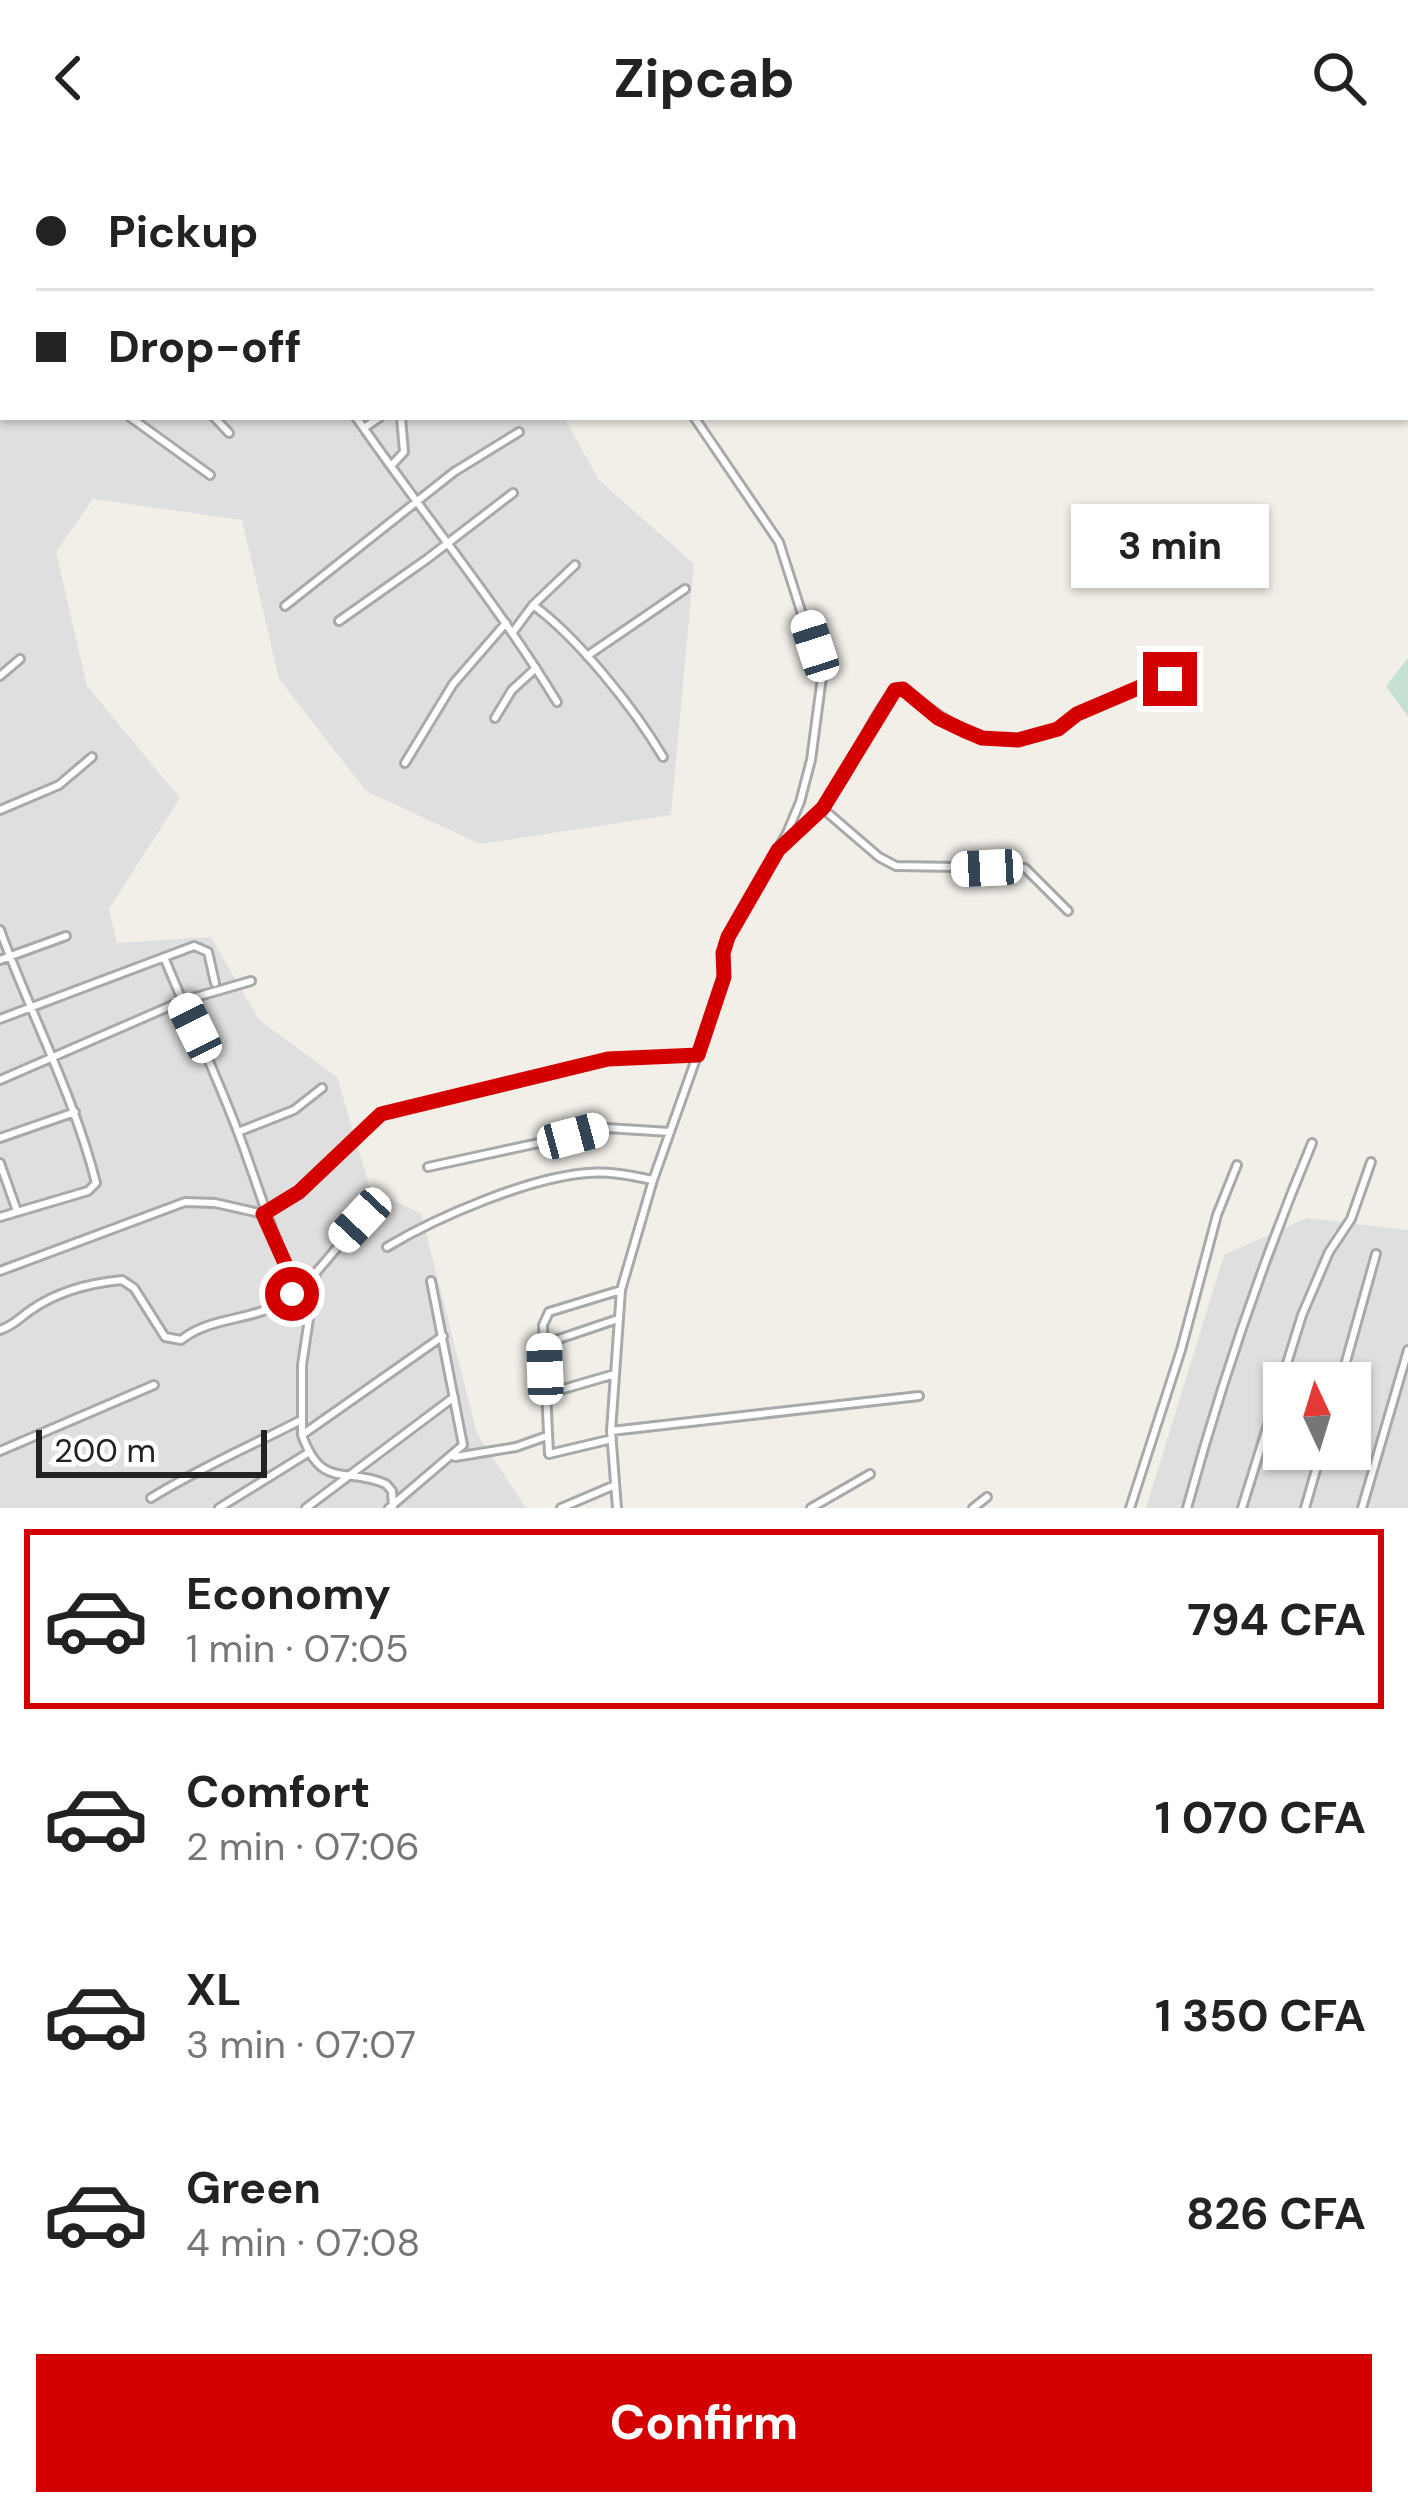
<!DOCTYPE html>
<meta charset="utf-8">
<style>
body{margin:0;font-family:"DM Sans",sans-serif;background:#f6f6f6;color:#222;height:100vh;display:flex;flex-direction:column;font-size:45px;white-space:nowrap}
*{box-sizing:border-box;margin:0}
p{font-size:39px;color:#767676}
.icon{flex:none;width:66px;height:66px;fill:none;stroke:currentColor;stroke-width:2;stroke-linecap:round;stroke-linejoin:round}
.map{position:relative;height:1352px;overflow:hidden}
.drawer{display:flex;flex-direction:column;background:#fff;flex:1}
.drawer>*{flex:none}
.hud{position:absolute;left:0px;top:0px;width:1410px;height:264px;box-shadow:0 3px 9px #0004;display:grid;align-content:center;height:264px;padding:0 36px;background:#fff}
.needle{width:78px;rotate:356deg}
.buttons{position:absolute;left:1263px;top:1206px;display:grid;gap:24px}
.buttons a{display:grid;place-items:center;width:108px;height:108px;border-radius:0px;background:#fff;box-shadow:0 3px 9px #0004;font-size:60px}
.scale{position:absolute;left:36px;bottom:30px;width:231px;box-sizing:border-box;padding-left:12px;border:6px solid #222;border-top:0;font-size:33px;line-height:42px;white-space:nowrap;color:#222;-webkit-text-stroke:9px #fff;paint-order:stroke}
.end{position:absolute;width:54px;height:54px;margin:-27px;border:15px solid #d40000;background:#fff;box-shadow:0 0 0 6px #fff}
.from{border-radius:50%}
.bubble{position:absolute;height:84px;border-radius:0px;background:#fff;box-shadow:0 3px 9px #0004;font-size:39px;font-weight:700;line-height:84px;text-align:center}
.car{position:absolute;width:36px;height:72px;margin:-36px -18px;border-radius:15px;box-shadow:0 0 9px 3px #0007;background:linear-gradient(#fff 24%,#345 0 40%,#fff 0 76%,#345 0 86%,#fff 0)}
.hud b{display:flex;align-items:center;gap:42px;height:114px;font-size:45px}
.hud b+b{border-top:3px solid #e0e0e0}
.hud i{width:30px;height:30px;background:#222}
ul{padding:21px 0 0;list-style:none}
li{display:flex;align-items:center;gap:36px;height:180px;margin:0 24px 18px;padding:0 12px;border:6px solid transparent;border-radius:0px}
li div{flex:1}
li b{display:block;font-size:45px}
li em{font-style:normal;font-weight:700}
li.on{border-color:#d40000}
li>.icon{width:108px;height:108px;stroke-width:1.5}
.primary-button{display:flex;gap:24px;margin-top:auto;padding:24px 36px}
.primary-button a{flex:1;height:138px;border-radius:0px;background:#d40000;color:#fff;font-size:48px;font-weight:700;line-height:138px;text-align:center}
header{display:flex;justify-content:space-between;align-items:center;height:156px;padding:0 36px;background:#fff;font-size:54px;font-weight:700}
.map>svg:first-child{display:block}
</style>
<header><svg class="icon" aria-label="back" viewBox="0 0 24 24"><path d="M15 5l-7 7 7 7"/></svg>Zipcab<svg class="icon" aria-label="search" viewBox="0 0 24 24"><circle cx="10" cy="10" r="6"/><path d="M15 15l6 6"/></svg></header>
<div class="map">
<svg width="1408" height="1352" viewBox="0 0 1408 1352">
<rect width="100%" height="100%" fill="#f2efe9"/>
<!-- residential -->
<path fill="#e0dfdf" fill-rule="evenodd" d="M 0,0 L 924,0 L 3,3 L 3,261 L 564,261 L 599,324 L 694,408 L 671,659 L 480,688 L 366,635 L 279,523 L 242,364 L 93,343 L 56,396 L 87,530 L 180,642 L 109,753 L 117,787 L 211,781 L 259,864 L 337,921 L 371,1035 L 421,1057 L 477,1278 L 526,1352 L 0,1352 Z
M 1307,1062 L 1408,1074 L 1408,1352 L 1146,1352 L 1224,1099 ZM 1284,1227 L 1350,1227 L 1350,1293 L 1284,1293 Z"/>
<!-- wetland -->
<path fill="#c6e0d4" d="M 1408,502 L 1408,561 L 1386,530 Z"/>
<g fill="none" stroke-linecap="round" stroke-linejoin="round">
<defs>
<path id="minor" d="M 128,0 L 131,3
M 289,0 L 291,3
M 362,0 L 363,3
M 417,0 L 418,3
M 473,0 L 474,3
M 623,0 L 623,3
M 0,41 L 3,43
M 0,95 L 3,100
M 0,165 L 3,168
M 130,261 L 210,319
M 214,261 L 229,277
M 356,261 C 422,357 497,447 557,546
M 364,272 L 380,261
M 391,310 L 404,296 L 401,261
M 533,449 C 578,482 634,552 663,601
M 285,450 L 454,316 L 519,276
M 339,465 L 427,403 L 513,337
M 513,476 L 533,449 L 575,409
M 587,500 L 685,433
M 0,520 L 20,503
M 495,562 L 512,534 L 536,512
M 405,607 L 453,528 L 506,467
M 822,652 L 879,701 L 896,710 L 1025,712 L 1068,755
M 0,654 L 59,629 L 92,601
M 785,688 C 807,668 827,648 843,623 C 862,592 872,557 898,532 C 926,547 947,569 978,580 C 1003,588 1036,584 1060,572 C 1068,568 1074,560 1082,556 C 1116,540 1151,526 1188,521
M 0,774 C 31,859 74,940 96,1027 L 88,1035 L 0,1061
M 164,801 C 191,868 224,933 247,1001 C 264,1048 276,1089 297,1134
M 0,804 L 66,780
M 0,863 L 194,790 L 208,796 L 215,827
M 0,924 L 182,845 L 251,825
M 238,976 L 294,954 L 322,932
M 0,982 L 75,956
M 0,1007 L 17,1055
M 428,1011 L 607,972 L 670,976
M 387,1091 C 437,1061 530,1021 588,1017 C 610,1015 632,1020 653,1024
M 0,1115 L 185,1046 L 215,1047 L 264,1058 L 299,1036 L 381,958 L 608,903 L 698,899
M 0,1174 C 15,1169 19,1162 31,1154 C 58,1135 90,1127 122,1124 L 134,1132 L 165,1181 L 181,1184 C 210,1161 248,1165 279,1148 C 308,1132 338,1089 360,1064
M 544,1188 L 618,1163
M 1340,1227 L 1376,1098
M 546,1238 L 615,1218
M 611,1275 L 919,1240
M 302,1279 L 302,1209 L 316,1116
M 612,1283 L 549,1298 L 543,1169 L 549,1156 L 621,1134
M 0,1295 L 154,1229
M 455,1301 L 516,1291 L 547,1280
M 151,1342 C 199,1312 251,1290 301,1264
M 219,1352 L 308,1297
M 306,1352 L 454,1241
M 389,1352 L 463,1289 L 431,1125
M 393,1352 L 392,1335 L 386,1328 C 346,1310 322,1335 302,1279 L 443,1180
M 561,1352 L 615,1329
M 617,1352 L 611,1275 L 621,1134 L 653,1024 L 725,821 L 724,789 L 787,677 L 800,646 L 811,604 L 822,521 L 779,386 L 694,261
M 811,1352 L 870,1318
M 973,1352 L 987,1341
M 1130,1352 L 1181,1194 L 1217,1059 L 1237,1009
M 1187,1352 C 1221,1227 1262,1107 1312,987
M 1242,1352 L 1302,1159 L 1329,1096 L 1351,1063 L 1371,1006
M 1305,1352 L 1322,1293
M 1362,1352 L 1408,1194"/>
</defs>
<!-- minor casing -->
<use href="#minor" stroke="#a9a9a9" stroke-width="12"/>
<!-- minor -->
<use href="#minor" stroke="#fff" stroke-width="6"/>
</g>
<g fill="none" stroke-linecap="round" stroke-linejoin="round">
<!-- route -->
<path stroke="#d40000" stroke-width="15" d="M 292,1138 L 297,1134 L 263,1058 L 299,1036 L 381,958 L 608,903 L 698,899 L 724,821 L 723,797 L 728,781 L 778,694 L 823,652 L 895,534 L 903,533 L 938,562 L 963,574 L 982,582 L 1018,584 L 1058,573 L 1077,558 L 1152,526 L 1170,523"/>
</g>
</svg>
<div class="buttons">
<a><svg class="needle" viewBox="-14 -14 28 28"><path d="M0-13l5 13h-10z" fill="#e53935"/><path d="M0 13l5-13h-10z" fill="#767676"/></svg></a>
</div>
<div class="scale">200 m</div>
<i class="end from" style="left:292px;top:1138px"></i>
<i class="end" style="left:1170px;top:523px"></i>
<div class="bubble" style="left:1071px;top:348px;width:198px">3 min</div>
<i class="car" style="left:815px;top:490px;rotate:342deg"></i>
<i class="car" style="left:987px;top:712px;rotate:267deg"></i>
<i class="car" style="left:195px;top:872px;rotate:334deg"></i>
<i class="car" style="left:573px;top:980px;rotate:75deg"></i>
<i class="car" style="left:360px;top:1064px;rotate:223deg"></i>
<i class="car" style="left:545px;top:1213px;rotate:358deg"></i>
<div class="hud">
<b><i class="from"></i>Pickup</b>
<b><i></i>Drop-off</b>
</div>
</div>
<section class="drawer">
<ul>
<li class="on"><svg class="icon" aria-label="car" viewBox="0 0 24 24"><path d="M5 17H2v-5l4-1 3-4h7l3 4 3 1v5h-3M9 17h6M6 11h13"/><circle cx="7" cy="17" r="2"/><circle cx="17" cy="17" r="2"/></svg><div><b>Economy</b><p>1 min · 07:05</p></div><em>794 CFA</em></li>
<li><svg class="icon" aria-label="car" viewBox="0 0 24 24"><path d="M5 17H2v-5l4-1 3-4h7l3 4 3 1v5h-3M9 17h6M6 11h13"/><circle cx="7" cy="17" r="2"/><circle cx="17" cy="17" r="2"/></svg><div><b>Comfort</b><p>2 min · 07:06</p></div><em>1 070 CFA</em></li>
<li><svg class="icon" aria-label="car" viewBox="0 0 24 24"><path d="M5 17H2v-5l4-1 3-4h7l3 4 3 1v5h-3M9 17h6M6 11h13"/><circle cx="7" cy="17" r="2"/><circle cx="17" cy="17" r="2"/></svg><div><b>XL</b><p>3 min · 07:07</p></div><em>1 350 CFA</em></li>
<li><svg class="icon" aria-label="car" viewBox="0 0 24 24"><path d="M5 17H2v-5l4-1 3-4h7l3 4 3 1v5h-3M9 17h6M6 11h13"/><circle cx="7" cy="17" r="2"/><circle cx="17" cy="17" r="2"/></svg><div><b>Green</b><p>4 min · 07:08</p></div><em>826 CFA</em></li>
</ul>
<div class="primary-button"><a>Confirm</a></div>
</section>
